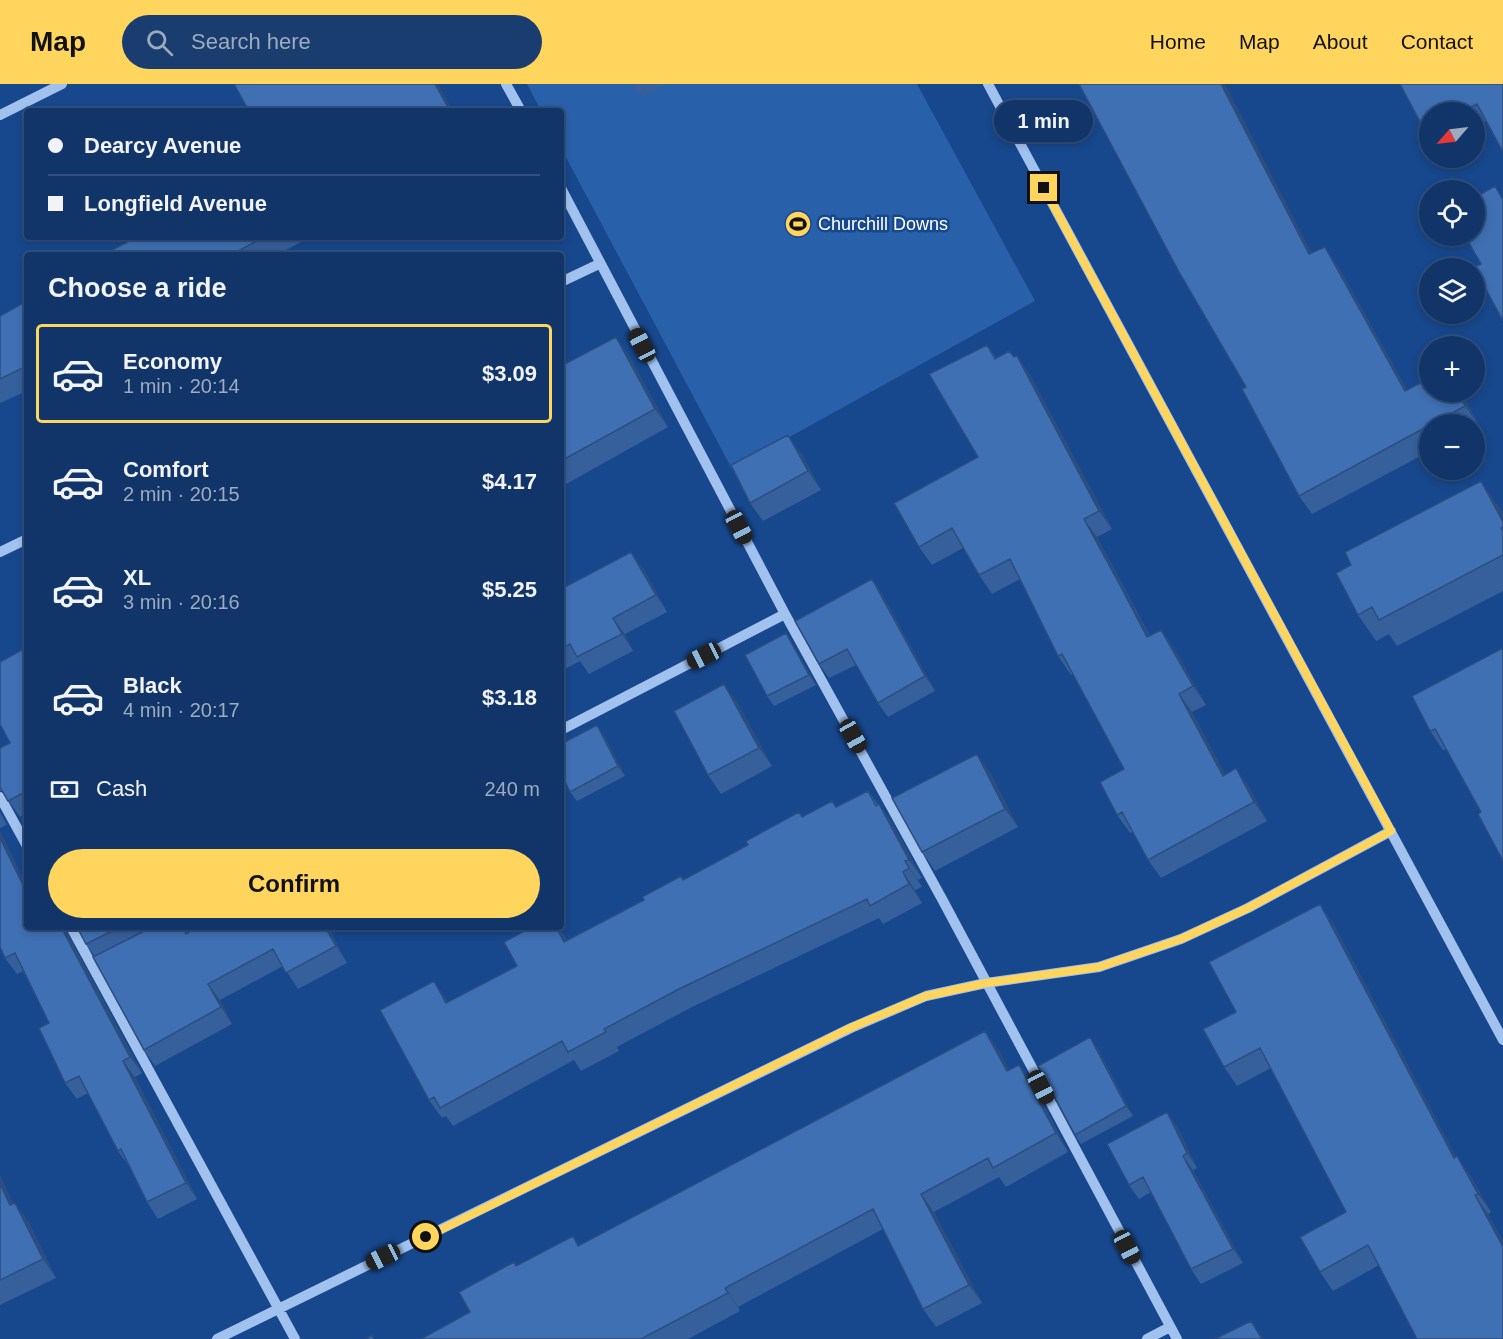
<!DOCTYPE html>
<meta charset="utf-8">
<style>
body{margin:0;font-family:Helvetica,sans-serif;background:#1a3d6f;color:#f1f3f6;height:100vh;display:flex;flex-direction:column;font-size:22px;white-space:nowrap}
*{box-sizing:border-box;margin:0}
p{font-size:20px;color:#9cabc0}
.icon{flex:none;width:33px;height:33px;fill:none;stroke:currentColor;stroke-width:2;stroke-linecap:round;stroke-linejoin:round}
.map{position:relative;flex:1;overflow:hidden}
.panel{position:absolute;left:24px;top:168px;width:540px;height:678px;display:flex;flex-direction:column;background:#113569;border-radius:6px;box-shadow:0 3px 9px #0003,0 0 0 2px #30507d}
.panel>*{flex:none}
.guide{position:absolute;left:24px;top:24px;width:540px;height:132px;border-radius:6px;box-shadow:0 3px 9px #0003,0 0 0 2px #30507d;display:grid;align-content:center;height:132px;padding:0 24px;background:#113569}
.needle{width:39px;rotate:242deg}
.buttons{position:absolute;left:1419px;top:18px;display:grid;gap:12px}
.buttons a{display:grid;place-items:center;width:66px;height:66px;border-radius:50%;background:#113569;box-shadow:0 3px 9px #0003,0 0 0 2px #30507d;font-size:30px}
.end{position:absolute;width:27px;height:27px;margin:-14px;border:8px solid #ffd55e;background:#111;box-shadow:0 0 0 3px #111}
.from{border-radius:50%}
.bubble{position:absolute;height:42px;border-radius:21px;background:#113569;box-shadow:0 3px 9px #0003,0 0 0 2px #30507d;font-size:20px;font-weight:600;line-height:42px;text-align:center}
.car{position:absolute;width:18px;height:36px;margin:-18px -9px;border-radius:8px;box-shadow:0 0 4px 2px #0007;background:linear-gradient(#222 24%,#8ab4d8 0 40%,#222 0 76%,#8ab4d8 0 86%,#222 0)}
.guide b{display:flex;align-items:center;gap:21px;height:57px;font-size:22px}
.guide b+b{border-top:2px solid #30507d}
.guide i{width:15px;height:15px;background:#f1f3f6}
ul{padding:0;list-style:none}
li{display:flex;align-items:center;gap:18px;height:99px;margin:0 12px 9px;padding:0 12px;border:3px solid transparent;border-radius:6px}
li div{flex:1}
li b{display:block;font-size:22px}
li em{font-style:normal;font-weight:600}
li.active{border-color:#ffd55e}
li>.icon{width:54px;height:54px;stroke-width:1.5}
h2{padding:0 24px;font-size:27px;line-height:72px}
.pay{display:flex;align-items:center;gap:15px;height:66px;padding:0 24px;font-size:22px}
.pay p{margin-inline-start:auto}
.action{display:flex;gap:12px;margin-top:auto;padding:12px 24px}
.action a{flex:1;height:69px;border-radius:36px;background:#ffd55e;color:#111;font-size:24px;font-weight:600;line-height:69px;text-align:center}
header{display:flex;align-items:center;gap:36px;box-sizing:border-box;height:84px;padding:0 30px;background:#ffd55e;color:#111}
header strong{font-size:28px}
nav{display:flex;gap:33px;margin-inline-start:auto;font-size:21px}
.search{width:420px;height:54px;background:#1a3d6f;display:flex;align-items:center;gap:15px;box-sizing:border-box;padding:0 21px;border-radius:33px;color:#9cabc0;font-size:22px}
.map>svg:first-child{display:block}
</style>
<header>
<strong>Map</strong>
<div class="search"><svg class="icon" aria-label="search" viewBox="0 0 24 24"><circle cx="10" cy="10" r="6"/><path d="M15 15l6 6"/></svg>Search here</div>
<nav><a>Home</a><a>Map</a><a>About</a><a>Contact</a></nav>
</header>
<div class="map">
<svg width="1503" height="1255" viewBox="0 0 1503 1255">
<rect width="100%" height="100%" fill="#17478c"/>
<!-- green -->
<path fill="#2960aa" d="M 527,0 L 917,0 L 1035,217 L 732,385 L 561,64 L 561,27 L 541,27 Z"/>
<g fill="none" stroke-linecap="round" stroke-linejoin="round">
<!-- minor -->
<path stroke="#a1c2ef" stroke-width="10" d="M 506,0 L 521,27
M 988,0 L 1503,956
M 0,31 L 62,0
M 561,104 L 785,530 L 942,815 L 1177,1255
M 561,198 L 599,180
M 0,468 L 27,455
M 561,646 L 785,530
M 0,713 L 27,762
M 71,843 L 295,1255
M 217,1255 L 851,944 L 926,912 L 986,899 L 1099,883 L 1181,855 L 1248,824 L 1391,747
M 1147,1255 L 1170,1243"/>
</g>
<!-- wall -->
<path fill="#36609b" d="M 633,0 L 667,0 L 642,13 Z
M 1400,0 L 1503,0 L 1503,68 L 1486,37 L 1474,43 L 1474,28 L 1430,28 L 1430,54 L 1425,47 Z
M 137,153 L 310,153 L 277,171 L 110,171 Z
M 1312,169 L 1338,182 L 1407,306 L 1461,308 L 1478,340 L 1474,343 L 1474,340 L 1430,340 L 1430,367 L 1312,430 L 1299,412 Z
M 27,217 L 27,307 L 0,319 L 0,232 Z
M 616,253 L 629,272 L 668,343 L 561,403 L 561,282 Z
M 987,261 L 996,274 L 1014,273 L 1017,272 L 1030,291 L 1112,445 L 1097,453 L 1150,552 L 1161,546 L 1174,564 L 1206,621 L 1192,628 L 1225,690 L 1249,703 L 1267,737 L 1161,794 L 1148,776 L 1133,748 L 1130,749 L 1117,731 L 1124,685 L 1073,590 L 1071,591 L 1058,572 L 1020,495 L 992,510 L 979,491 L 963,464 L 932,481 L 919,463 L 978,373 Z
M 801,369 L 821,406 L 763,437 L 750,419 Z
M 1499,423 L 1503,430 L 1503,507 L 1397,562 L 1389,550 L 1376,557 L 1358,531 Z
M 643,484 L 667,528 L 625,550 L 633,567 L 589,590 L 580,577 L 561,587 L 561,505 Z
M 872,495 L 882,510 L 935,607 L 888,633 L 878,619 L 856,581 L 829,594 L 819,580 Z
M 786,549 L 792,559 L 816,601 L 774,622 L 767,612 Z
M 27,563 L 27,729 L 20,733 L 2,707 L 0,707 L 0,664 L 10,659 Z
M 1503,564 L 1446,665 L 1443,666 L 1430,647 Z
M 737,618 L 772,682 L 721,710 L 708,691 Z
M 604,651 L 625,692 L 577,717 L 570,708 Z
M 990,688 L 1018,743 L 935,787 L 922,768 Z
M 868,707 L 892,739 L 922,794 L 918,796 L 922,803 L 915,806 L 922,819 L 883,840 L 879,834 L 692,923 L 617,963 L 619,967 L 581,987 L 574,976 L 453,1042 L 446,1032 L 442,1034 L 429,1016 L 448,918 L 517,882 L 564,851 L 567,857 L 748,761 L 799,728 L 802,733 L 832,717 L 837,723 Z
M 0,728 L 7,741 L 0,744 Z
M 1333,839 L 1456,1073 L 1470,1091 L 1491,1128 L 1488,1130 L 1503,1158 L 1503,1255 L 1379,1181 L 1333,1207 L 1320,1188 L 1346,1128 L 1271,984 L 1237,1002 L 1224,983 L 1236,928 Z
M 27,843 L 64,843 L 142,989 L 135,993 L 197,1115 L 158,1135 L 147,1118 L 129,1082 L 118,1067 L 88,1009 L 77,1015 L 65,999 L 49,939 L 23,887 L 17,890 L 5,874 Z
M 77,843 L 163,843 L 165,846 L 183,843 L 187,849 L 198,843 L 328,843 L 347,879 L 298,905 L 283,882 L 220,916 L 232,940 L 155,982 L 144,966 L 95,873 L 86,860 Z
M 985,947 L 998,965 L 1009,986 L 1019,981 L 1032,999 L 1068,1068 L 1006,1103 L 999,1093 L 934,1128 L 982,1219 L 936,1243 L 923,1225 L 883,1145 L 738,1223 L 740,1227 L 688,1255 L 421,1255 L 470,1228 L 514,1178 L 517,1181 L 579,1161 Z
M 1097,963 L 1133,1032 L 1081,1060 L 1075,1051 Z
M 1177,1042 L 1197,1084 L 1193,1086 L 1243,1179 L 1201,1200 L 1191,1185 L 1151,1108 L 1139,1115 L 1129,1101 Z
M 0,1092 L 13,1119 L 28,1137 L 56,1194 L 0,1221 Z"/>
<!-- shaded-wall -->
<path fill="#2c4e7e" d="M 435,0 L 438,0 L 453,27 L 450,27 Z
M 1221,0 L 1225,0 L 1322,189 L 1309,170 Z
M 1325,163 L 1338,182 L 1418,326 L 1405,307 Z
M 616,253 L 629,272 L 668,343 L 655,325 Z
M 1017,272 L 1030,291 L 1112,445 L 1099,427 Z
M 1458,308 L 1461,308 L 1478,340 L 1465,322 Z
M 788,351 L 801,369 L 821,406 L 808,387 Z
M 1481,397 L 1499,423 L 1503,430 L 1503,438 Z
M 1084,435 L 1097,453 L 1160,572 L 1147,553 Z
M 631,468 L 643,484 L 667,528 L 656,511 Z
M 872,495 L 882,510 L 935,607 L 925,592 Z
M 613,534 L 625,550 L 633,567 L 622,550 Z
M 1161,546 L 1174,564 L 1206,621 L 1193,602 Z
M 786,549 L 792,559 L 816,601 L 809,591 Z
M 724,600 L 737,618 L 772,682 L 759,664 Z
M 1179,610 L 1192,628 L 1236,710 L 1223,692 Z
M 597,641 L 604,651 L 625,692 L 618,682 Z
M 977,670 L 990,688 L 1018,743 L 1005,725 Z
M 1236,684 L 1249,703 L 1267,737 L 1254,718 Z
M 879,720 L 892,739 L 922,794 L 909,776 Z
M 0,746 L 27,803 L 23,801 L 0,754 Z
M 905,777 L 918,796 L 922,803 L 909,784 Z
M 903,788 L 915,806 L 922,819 L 909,800 Z
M 1320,820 L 1333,839 L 1467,1093 L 1454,1074 Z
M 61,843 L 64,843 L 142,989 L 130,973 Z
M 325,843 L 328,843 L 347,879 L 336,862 Z
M 556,843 L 558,843 L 564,851 L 577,877 L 564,858 Z
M 434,897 L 447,916 L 459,938 L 446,919 Z
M 208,900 L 220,916 L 232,940 L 221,923 Z
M 985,947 L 998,965 L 1020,1006 L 1007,987 Z
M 1090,953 L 1097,963 L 1133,1032 L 1126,1022 Z
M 123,977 L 135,993 L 197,1115 L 186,1099 Z
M 1019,981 L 1032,999 L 1068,1068 L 1056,1049 Z
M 1167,1028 L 1177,1042 L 1197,1084 L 1187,1069 Z
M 1183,1072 L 1193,1086 L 1243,1179 L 1233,1165 Z
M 1457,1072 L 1470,1091 L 1491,1128 L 1478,1110 Z
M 0,1092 L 23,1140 L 10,1121 L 0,1100 Z
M 921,1110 L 934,1128 L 982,1219 L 969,1201 Z
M 1475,1111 L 1488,1130 L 1503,1158 L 1503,1163 Z
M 15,1119 L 28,1137 L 56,1194 L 43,1175 Z
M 725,1204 L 738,1223 L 740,1227 L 728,1209 Z
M 1251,1237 L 1262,1252 L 1264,1255 L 1262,1255 Z"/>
<!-- building -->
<path fill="#3f70b4" stroke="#2c4e7e" stroke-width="1.5" d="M 234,0 L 435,0 L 450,27 L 249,27 Z
M 1079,0 L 1221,0 L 1309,170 L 1325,163 L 1405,307 L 1430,294 L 1430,308 L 1458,308 L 1465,322 L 1299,412 L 1242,305 L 1246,303 L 1179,188 Z
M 1400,0 L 1503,0 L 1503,68 L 1477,20 L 1460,28 L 1430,28 L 1430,45 L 1425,47 Z
M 1495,102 L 1503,116 L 1503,237 L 1474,183 L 1481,180 L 1465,152 L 1474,152 L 1474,114 Z
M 137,153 L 264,153 L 231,171 L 110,171 L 114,169 L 112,166 Z
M 27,217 L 27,282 L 0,295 L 0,232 Z
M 616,253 L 655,325 L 561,377 L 561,282 Z
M 987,261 L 995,275 L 1009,267 L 1014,273 L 1017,272 L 1099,427 L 1084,435 L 1122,505 L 1147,553 L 1161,546 L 1193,602 L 1179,610 L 1223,692 L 1236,684 L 1254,718 L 1148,776 L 1122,728 L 1117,731 L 1100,698 L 1124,685 L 1062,570 L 1058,572 L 1010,475 L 979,491 L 952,444 L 919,463 L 894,419 L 978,373 L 929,290 Z
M 788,351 L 808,387 L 750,419 L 731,381 Z
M 1481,397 L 1503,438 L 1503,443 L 1501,444 L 1503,447 L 1503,471 L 1379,536 L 1372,523 L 1358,531 L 1336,489 L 1351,481 L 1345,468 Z
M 631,468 L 656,511 L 613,534 L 622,550 L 577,573 L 570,560 L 561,565 L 561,505 Z
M 872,495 L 925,592 L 878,619 L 847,565 L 819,580 L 795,537 Z
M 786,549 L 809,591 L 767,612 L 745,571 Z
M 27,563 L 27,707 L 8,717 L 0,703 L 0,664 L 10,659 L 0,640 L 0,578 Z
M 1503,564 L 1503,777 L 1478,730 L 1481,728 L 1435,645 L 1430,647 L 1412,612 Z
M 724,600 L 759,664 L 708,691 L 674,627 Z
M 597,641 L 618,682 L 570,708 L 561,689 L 561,660 Z
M 977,670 L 1005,725 L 922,768 L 892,714 Z
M 868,707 L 876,722 L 879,720 L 909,776 L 905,777 L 909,784 L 903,788 L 909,800 L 870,822 L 867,815 L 679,905 L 604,945 L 606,948 L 568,968 L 562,957 L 440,1024 L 434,1013 L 429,1016 L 380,926 L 434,897 L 446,919 L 517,882 L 504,858 L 532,843 L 556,843 L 564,858 L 644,816 L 642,813 L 681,792 L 683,796 L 748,761 L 746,757 L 799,728 L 802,733 L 832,717 L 836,723 Z
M 0,754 L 23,801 L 27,799 L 27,843 L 61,843 L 130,973 L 123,977 L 186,1099 L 147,1118 L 121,1065 L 118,1067 L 79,992 L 65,999 L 39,944 L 49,939 L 15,869 L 5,874 L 0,863 Z
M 1320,820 L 1454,1074 L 1457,1072 L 1478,1110 L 1475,1111 L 1503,1163 L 1503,1255 L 1417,1255 L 1368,1161 L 1320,1188 L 1300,1153 L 1346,1128 L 1260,964 L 1224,983 L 1203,945 L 1236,928 L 1209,878 Z
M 77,843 L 120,843 L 86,860 Z
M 152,843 L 162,843 L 164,846 L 170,843 L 183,843 L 186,850 L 198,843 L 325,843 L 336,862 L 286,889 L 273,865 L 208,900 L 221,923 L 144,966 L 93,873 Z
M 985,947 L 1007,987 L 1019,981 L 1056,1049 L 993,1084 L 988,1074 L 921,1110 L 969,1201 L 923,1225 L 873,1125 L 725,1204 L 728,1209 L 641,1255 L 421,1255 L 470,1228 L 459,1208 L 514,1178 L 516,1182 L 573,1152 L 578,1162 Z
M 1090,953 L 1126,1022 L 1075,1051 L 1038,982 Z
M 1167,1028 L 1187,1069 L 1183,1072 L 1233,1165 L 1191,1185 L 1143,1093 L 1129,1101 L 1107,1060 Z
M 0,1100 L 10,1121 L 15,1119 L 43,1175 L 0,1196 Z
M 1251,1237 L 1262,1255 L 1215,1255 Z
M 372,1251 L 374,1255 L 365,1255 Z"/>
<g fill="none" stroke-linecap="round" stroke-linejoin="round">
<!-- route -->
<path stroke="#ffd55e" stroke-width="8" d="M 426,1153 L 850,944 L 926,912 L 986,899 L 1099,883 L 1181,855 L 1248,824 L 1391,747 L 1044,104"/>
</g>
<!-- icons -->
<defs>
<symbol id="stadium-disc" viewBox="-11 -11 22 22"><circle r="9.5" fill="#ffd55e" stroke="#17478c"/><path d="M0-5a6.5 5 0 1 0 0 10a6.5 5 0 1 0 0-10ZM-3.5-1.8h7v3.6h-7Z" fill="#111"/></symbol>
</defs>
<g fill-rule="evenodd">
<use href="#stadium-disc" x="783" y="125" width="30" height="30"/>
</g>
<g text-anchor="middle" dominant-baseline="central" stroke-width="5" stroke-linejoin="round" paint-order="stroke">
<!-- poi labels -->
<g font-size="18" fill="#fff" stroke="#17478c" text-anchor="start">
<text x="818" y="140">Churchill Downs</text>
</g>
</g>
</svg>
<div class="buttons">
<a><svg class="needle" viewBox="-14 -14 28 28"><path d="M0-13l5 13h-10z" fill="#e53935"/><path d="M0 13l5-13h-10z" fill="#9cabc0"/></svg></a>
<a><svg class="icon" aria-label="locate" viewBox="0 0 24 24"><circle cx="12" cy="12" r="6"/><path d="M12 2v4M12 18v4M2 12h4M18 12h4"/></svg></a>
<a><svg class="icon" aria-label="layers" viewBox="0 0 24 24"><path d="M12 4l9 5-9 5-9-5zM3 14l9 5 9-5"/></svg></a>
<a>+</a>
<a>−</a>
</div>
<i class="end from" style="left:426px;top:1153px"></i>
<i class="end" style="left:1044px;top:104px"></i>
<div class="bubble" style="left:994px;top:16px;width:99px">1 min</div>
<i class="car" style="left:642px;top:261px;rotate:332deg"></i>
<i class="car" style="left:739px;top:443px;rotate:152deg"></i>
<i class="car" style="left:704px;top:572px;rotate:243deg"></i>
<i class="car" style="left:853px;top:652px;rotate:151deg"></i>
<i class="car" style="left:1041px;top:1003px;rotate:152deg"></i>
<i class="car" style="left:1127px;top:1163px;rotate:152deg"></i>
<i class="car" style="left:383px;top:1173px;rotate:244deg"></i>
<div class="guide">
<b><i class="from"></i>Dearcy Avenue</b>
<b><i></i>Longfield Avenue</b>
</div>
<section class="panel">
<h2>Choose a ride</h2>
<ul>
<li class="active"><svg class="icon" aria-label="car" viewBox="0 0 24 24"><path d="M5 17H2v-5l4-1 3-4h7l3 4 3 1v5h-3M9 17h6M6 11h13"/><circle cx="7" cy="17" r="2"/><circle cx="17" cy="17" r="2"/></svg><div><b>Economy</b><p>1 min · 20:14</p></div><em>$3.09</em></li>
<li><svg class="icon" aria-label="car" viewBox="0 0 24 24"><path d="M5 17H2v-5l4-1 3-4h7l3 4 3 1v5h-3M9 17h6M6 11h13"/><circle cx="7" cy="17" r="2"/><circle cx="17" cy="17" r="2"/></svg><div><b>Comfort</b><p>2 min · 20:15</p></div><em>$4.17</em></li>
<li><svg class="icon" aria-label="car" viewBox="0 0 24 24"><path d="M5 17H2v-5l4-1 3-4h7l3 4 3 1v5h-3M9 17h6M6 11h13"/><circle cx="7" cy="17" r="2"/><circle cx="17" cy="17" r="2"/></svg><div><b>XL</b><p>3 min · 20:16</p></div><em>$5.25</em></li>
<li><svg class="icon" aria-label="car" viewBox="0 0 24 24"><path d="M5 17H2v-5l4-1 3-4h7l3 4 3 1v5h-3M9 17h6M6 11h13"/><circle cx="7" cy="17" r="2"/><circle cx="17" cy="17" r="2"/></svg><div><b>Black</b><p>4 min · 20:17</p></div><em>$3.18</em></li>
</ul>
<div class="pay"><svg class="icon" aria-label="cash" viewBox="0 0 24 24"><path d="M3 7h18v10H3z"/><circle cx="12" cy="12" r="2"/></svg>Cash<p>240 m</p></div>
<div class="action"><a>Confirm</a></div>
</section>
</div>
